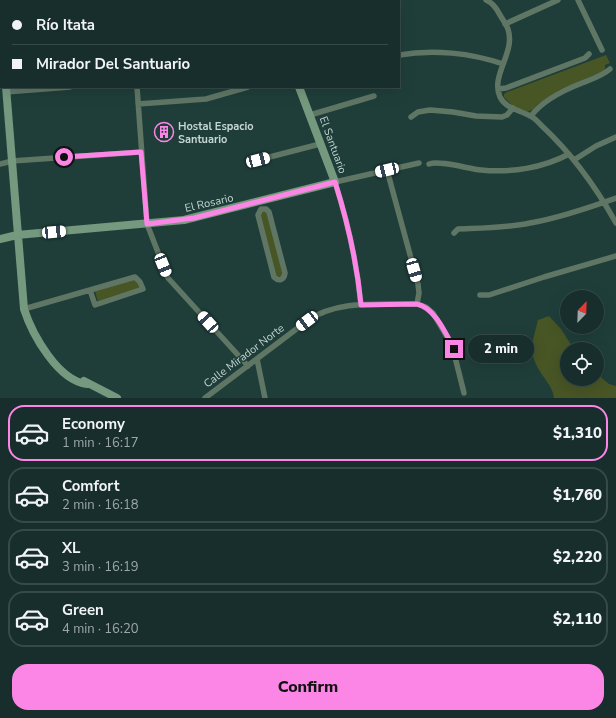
<!DOCTYPE html>
<meta charset="utf-8">
<style>
body{margin:0;font-family:"Nunito Sans",sans-serif;background:#243a38;color:#f1f3f6;height:100vh;display:flex;flex-direction:column;font-size:15px;white-space:nowrap}
*{box-sizing:border-box;margin:0}
p{font-size:13px;color:#9ea8a9}
.icon{flex:none;width:22px;height:22px;fill:none;stroke:currentColor;stroke-width:2;stroke-linecap:round;stroke-linejoin:round}
.map{position:relative;height:398px;overflow:hidden}
.drawer{display:flex;flex-direction:column;background:#172e2c;flex:1}
.drawer>*{flex:none}
.top-card{position:absolute;left:0px;top:0px;width:400px;height:88px;box-shadow:0 4px 16px #0002,0 0 0 1px #364a48;display:grid;align-content:center;height:88px;padding:0 12px;background:#172e2c}
.needle{width:26px;rotate:23deg}
.controls{position:absolute;left:560px;top:290px;display:grid;gap:8px}
.controls a{display:grid;place-items:center;width:44px;height:44px;border-radius:50%;background:#172e2c;box-shadow:0 4px 16px #0002,0 0 0 1px #364a48;font-size:20px}
.end{position:absolute;width:18px;height:18px;margin:-9px;border:5px solid #fb86e5;background:#111;box-shadow:0 0 0 2px #111}
.from{border-radius:50%}
.bubble{position:absolute;height:28px;border-radius:14px;background:#172e2c;box-shadow:0 4px 16px #0002,0 0 0 1px #364a48;font-size:13px;font-weight:800;line-height:28px;text-align:center}
.car{position:absolute;width:12px;height:24px;margin:-12px -6px;border-radius:5px;box-shadow:0 0 3px 1px #0007;background:linear-gradient(#fff 24%,#345 0 40%,#fff 0 76%,#345 0 86%,#fff 0)}
.top-card b{display:flex;align-items:center;gap:14px;height:38px;font-size:15px}
.top-card b+b{border-top:1px solid #364a48}
.top-card i{width:10px;height:10px;background:#f1f3f6}
ul{padding:7px 0 0;list-style:none}
li{display:flex;align-items:center;gap:12px;height:56px;margin:0 8px 6px;padding:0 4px;border:2px solid #364a48;border-radius:16px}
li div{flex:1}
li b{display:block;font-size:15px}
li em{font-style:normal;font-weight:800}
li.active{border-color:#fb86e5}
li>.icon{width:36px;height:36px;stroke-width:1.5}
.cta{display:flex;gap:8px;margin-top:auto;padding:8px 12px}
.cta a{flex:1;height:46px;border-radius:16px;background:#fb86e5;color:#111;font-size:16px;font-weight:800;line-height:46px;text-align:center}
.map>svg:first-child{display:block}
</style>
<div class="map">
<svg width="616" height="398" viewBox="0 0 616 398">
<rect width="100%" height="100%" fill="#1f3e3a"/>
<!-- green -->
<path fill="#485525" d="M 606,55 L 610,63 L 605,65 L 605,71 L 560,90 L 537,105 L 534,109 L 527,112 L 513,106 L 504,97 L 504,94 L 507,92 Z
M 262,211 L 266,211 L 284,273 L 283,276 L 278,277 L 276,275 L 260,214 Z
M 135,279 L 139,283 L 140,289 L 98,302 L 95,291 Z
M 549,316 L 561,329 L 574,349 L 567,349 L 567,379 L 597,379 L 597,374 L 609,384 L 616,386 L 616,398 L 554,398 C 553,389 548,383 543,376 C 527,353 532,345 538,320 Z"/>
<g fill="none" stroke-linecap="round" stroke-linejoin="round">
<!-- lane -->
<path stroke="#607665" stroke-width="2.5" d="M 0,36 L 1,36"/>
<!-- street -->
<path stroke="#607665" stroke-width="5.5" d="M 486,0 C 493,3 497,9 500,15 C 503,20 506,24 508,29 C 516,53 490,75 500,97 C 506,109 520,110 530,116 C 535,118 539,123 542,126 C 572,154 596,187 616,223
M 578,0 L 602,50
M 226,1 L 232,0
M 396,1 L 398,0
M 505,24 L 558,0
M 399,55 C 433,49 471,53 503,64
M 137,87 L 147,224 L 168,278 L 248,366
M 498,89 L 506,88 L 585,58 L 589,54
M 6,92 L 70,87
M 138,104 L 206,99 L 248,87
M 310,115 L 374,96
M 531,116 C 543,100 564,90 582,83 C 592,79 602,76 610,69
M 411,117 L 418,112 L 430,110 L 453,112 L 476,116 L 502,117 L 507,115 L 513,108
M 258,160 L 320,144
M 574,160 L 596,146 L 616,137
M 0,164 L 12,161 L 141,152
M 429,164 C 440,160 469,169 481,170 C 511,173 543,168 569,154
M 387,170 L 418,284 L 419,293 L 417,304
M 261,209 L 266,209 L 269,212 L 285,273 C 284,280 279,282 274,277 L 258,215 Z
M 454,233 L 458,229 C 482,228 506,228 530,223 C 559,218 588,208 616,198
M 480,295 L 489,295 L 544,277 L 616,256
M 361,305 C 357,263 348,223 335,182 L 419,163
M 24,309 L 90,290 L 95,305 L 143,289 L 140,282 L 135,277 L 90,290
M 257,359 L 265,398
M 205,398 L 307,321 C 338,299 381,305 417,304 L 426,307 L 433,313 L 449,340 L 453,349 L 464,393"/>
<!-- secondary -->
<path stroke="#75997e" stroke-width="8" d="M 264,0 L 265,1
M 0,12 L 1,25
M 6,87 L 24,309 C 32,334 58,381 87,384
M 0,239 L 17,235 L 184,220 L 335,182 L 299,87
M 84,381 L 117,398"/>
</g>
<g fill="none" stroke-linecap="round" stroke-linejoin="round">
<!-- route -->
<path stroke="#fb86e5" stroke-width="5" d="M 64,157 L 141,152 L 147,224 L 194,218 L 335,182 C 348,223 357,263 361,305 L 417,304 C 435,308 446,334 454,349"/>
</g>
<!-- icons -->
<defs>
<symbol id="building-ring" viewBox="-11 -11 22 22"><circle r="9.5" fill="#1f3e3a" stroke="#fb86e5" stroke-width="1.5"/><path d="M-4-6H4V6H1V3H-1V6H-4ZM-2.5-4.3h1.7v1.8h-1.7ZM.8-4.3h1.7v1.8H.8ZM-2.5-1h1.7V.8h-1.7ZM.8-1h1.7V.8H.8Z" fill="#fb86e5"/></symbol>
</defs>
<g fill-rule="evenodd">
<use href="#building-ring" x="153" y="121" width="22" height="22"/>
</g>
<g text-anchor="middle" dominant-baseline="central" stroke-width="3" stroke-linejoin="round" paint-order="stroke">
<!-- poi labels -->
<g font-size="11" font-weight="bold" fill="#c5d6d3" stroke="#1f3e3a" text-anchor="start">
<text x="178" y="126">Hostal Espacio<tspan x="178" dy="13">Santuario</tspan></text>
</g>
<!-- street labels -->
<g font-size="11" fill="#c5d6d3" stroke="#1f3e3a">
<text transform="translate(333 145) rotate(70)">El Santuario</text>
<text transform="translate(209 203) rotate(-13)">El Rosario</text>
<text transform="translate(244 356) rotate(-37)">Calle Mirador Norte</text>
</g>
</g>
</svg>
<div class="controls">
<a><svg class="needle" viewBox="-14 -14 28 28"><path d="M0-13l5 13h-10z" fill="#e53935"/><path d="M0 13l5-13h-10z" fill="#9ea8a9"/></svg></a>
<a><svg class="icon" aria-label="locate" viewBox="0 0 24 24"><circle cx="12" cy="12" r="6"/><path d="M12 2v4M12 18v4M2 12h4M18 12h4"/></svg></a>
</div>
<i class="end from" style="left:64px;top:157px"></i>
<i class="end" style="left:454px;top:349px"></i>
<div class="bubble" style="left:468px;top:335px;width:66px">2 min</div>
<i class="car" style="left:258px;top:160px;rotate:75deg"></i>
<i class="car" style="left:387px;top:170px;rotate:257deg"></i>
<i class="car" style="left:54px;top:232px;rotate:85deg"></i>
<i class="car" style="left:163px;top:265px;rotate:158deg"></i>
<i class="car" style="left:414px;top:270px;rotate:164deg"></i>
<i class="car" style="left:307px;top:321px;rotate:233deg"></i>
<i class="car" style="left:208px;top:322px;rotate:318deg"></i>
<div class="top-card">
<b><i class="from"></i>Río Itata</b>
<b><i></i>Mirador Del Santuario</b>
</div>
</div>
<section class="drawer">
<ul>
<li class="active"><svg class="icon" aria-label="car" viewBox="0 0 24 24"><path d="M5 17H2v-5l4-1 3-4h7l3 4 3 1v5h-3M9 17h6M6 11h13"/><circle cx="7" cy="17" r="2"/><circle cx="17" cy="17" r="2"/></svg><div><b>Economy</b><p>1 min · 16:17</p></div><em>$1,310</em></li>
<li><svg class="icon" aria-label="car" viewBox="0 0 24 24"><path d="M5 17H2v-5l4-1 3-4h7l3 4 3 1v5h-3M9 17h6M6 11h13"/><circle cx="7" cy="17" r="2"/><circle cx="17" cy="17" r="2"/></svg><div><b>Comfort</b><p>2 min · 16:18</p></div><em>$1,760</em></li>
<li><svg class="icon" aria-label="car" viewBox="0 0 24 24"><path d="M5 17H2v-5l4-1 3-4h7l3 4 3 1v5h-3M9 17h6M6 11h13"/><circle cx="7" cy="17" r="2"/><circle cx="17" cy="17" r="2"/></svg><div><b>XL</b><p>3 min · 16:19</p></div><em>$2,220</em></li>
<li><svg class="icon" aria-label="car" viewBox="0 0 24 24"><path d="M5 17H2v-5l4-1 3-4h7l3 4 3 1v5h-3M9 17h6M6 11h13"/><circle cx="7" cy="17" r="2"/><circle cx="17" cy="17" r="2"/></svg><div><b>Green</b><p>4 min · 16:20</p></div><em>$2,110</em></li>
</ul>
<div class="cta"><a>Confirm</a></div>
</section>
